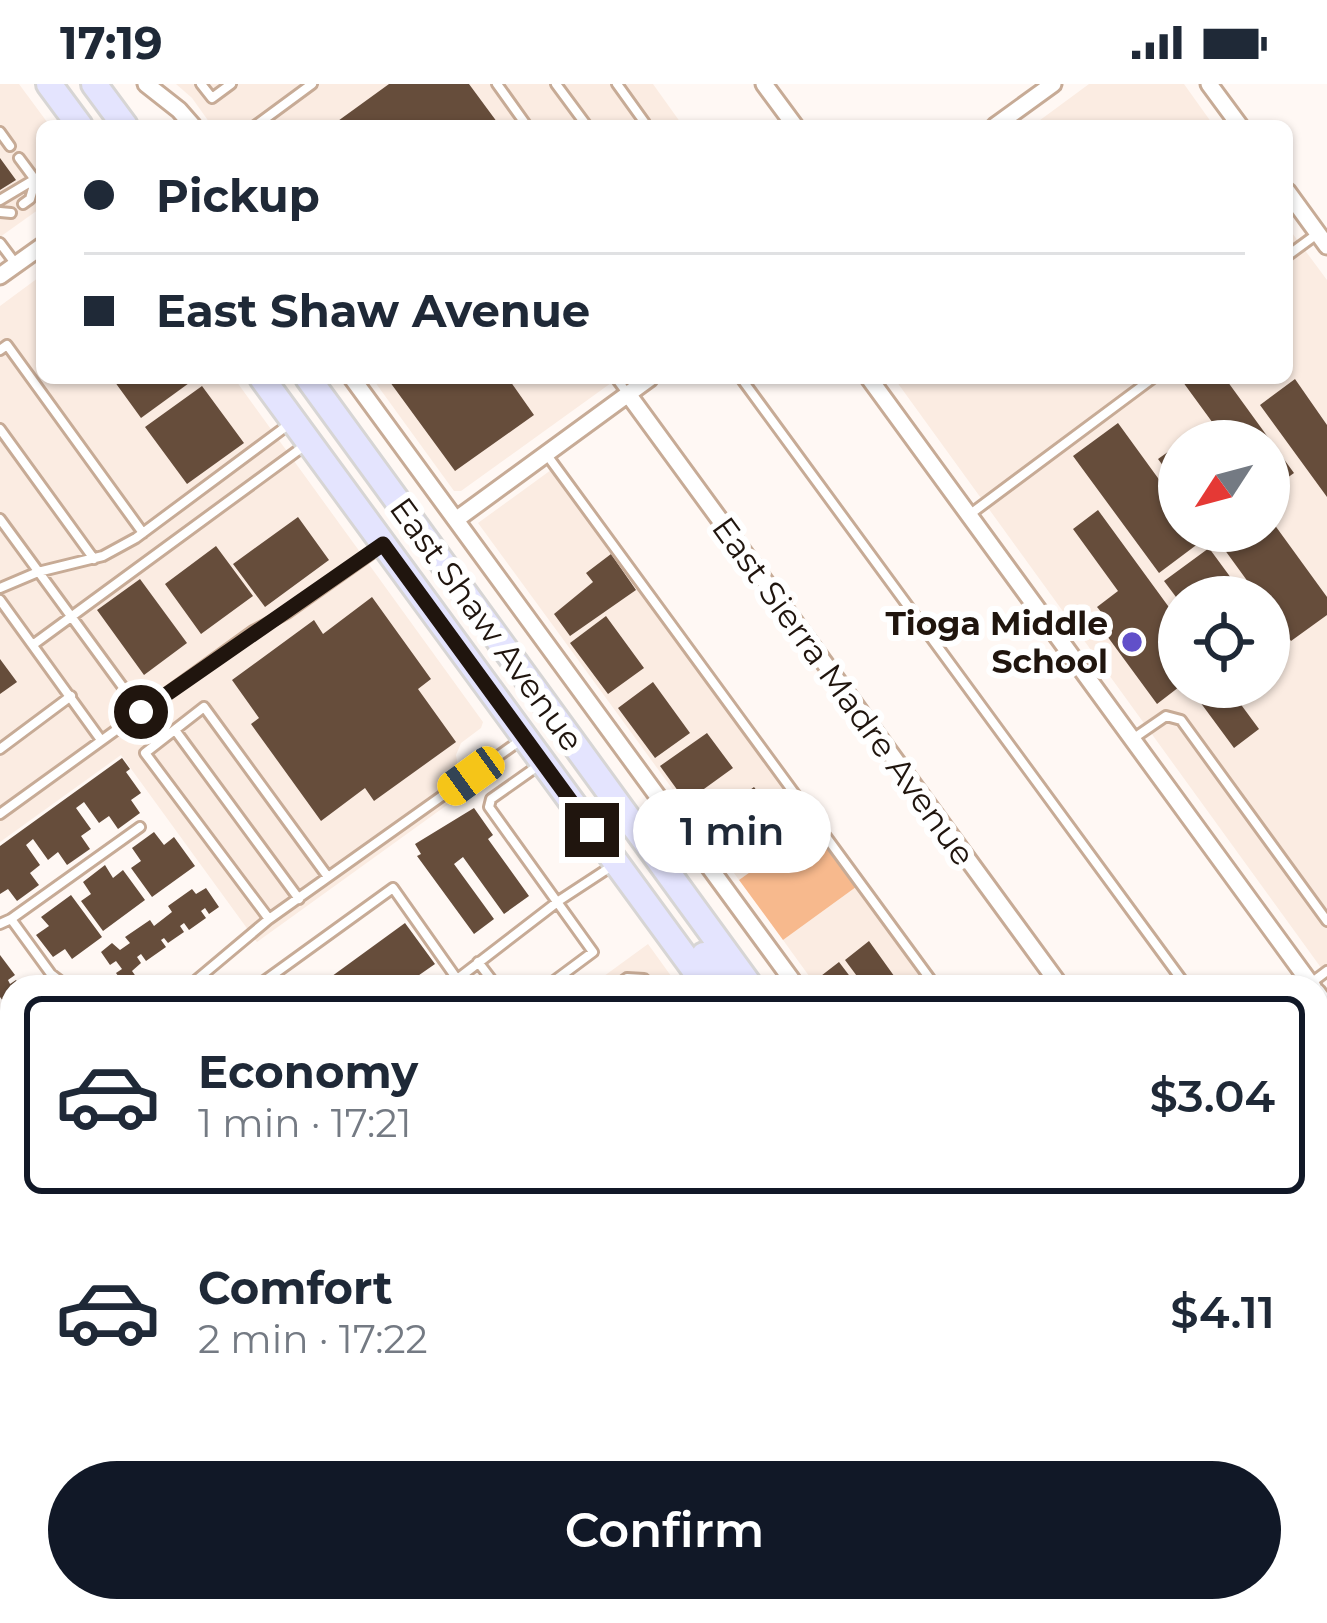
<!DOCTYPE html>
<meta charset="utf-8">
<style>
body{margin:0;font-family:Montserrat,sans-serif;background:#f6f6f7;color:#1f2937;height:100vh;display:flex;flex-direction:column;font-size:45px;white-space:nowrap}
*{box-sizing:border-box;margin:0}
p{font-size:39px;color:#747a83}
.icon{flex:none;width:66px;height:66px;fill:none;stroke:currentColor;stroke-width:2;stroke-linecap:round;stroke-linejoin:round}
.map{position:relative;flex:1;overflow:hidden}
.drawer{position:absolute;left:0px;top:891px;width:1329px;height:648px;display:flex;flex-direction:column;background:#fff;border-radius:36px 36px 0 0;box-shadow:0 3px 9px #0004}
.drawer>*{flex:none}
.top-card{position:absolute;left:36px;top:36px;width:1257px;height:264px;border-radius:18px;box-shadow:0 3px 9px #0004;display:grid;align-content:center;height:264px;padding:0 48px;background:#fff}
.needle{width:78px;rotate:234deg}
.buttons{position:absolute;left:1158px;top:336px;display:grid;gap:24px}
.buttons a{display:grid;place-items:center;width:132px;height:132px;border-radius:50%;background:#fff;box-shadow:0 3px 9px #0004;font-size:60px}
.end{position:absolute;width:54px;height:54px;margin:-27px;border:15px solid #20150e;background:#fff;box-shadow:0 0 0 6px #fff}
.from{border-radius:50%}
.bubble{position:absolute;height:84px;border-radius:42px;background:#fff;box-shadow:0 3px 9px #0004;font-size:39px;font-weight:600;line-height:84px;text-align:center}
.car{position:absolute;width:36px;height:72px;margin:-36px -18px;border-radius:15px;box-shadow:0 0 9px 3px #0007;background:linear-gradient(#f5c518 24%,#345 0 40%,#f5c518 0 76%,#345 0 86%,#f5c518 0)}
.top-card b{display:flex;align-items:center;gap:42px;height:114px;font-size:45px}
.top-card b+b{border-top:3px solid #e0e1e3}
.top-card i{width:30px;height:30px;background:#1f2937}
ul{padding:21px 0 0;list-style:none}
li{display:flex;align-items:center;gap:36px;height:198px;margin:0 24px 18px;padding:0 24px;border:6px solid transparent;border-radius:18px}
li div{flex:1}
li b{display:block;font-size:45px}
li em{font-style:normal;font-weight:600}
li.current{border-color:#111827}
li>.icon{width:108px;height:108px;stroke-width:1.5}
.action{display:flex;gap:24px;margin-top:auto;padding:24px 48px}
.action a{flex:1;height:138px;border-radius:72px;background:#111827;color:#fff;font-size:48px;font-weight:600;line-height:138px;text-align:center}
.status{display:flex;justify-content:space-between;align-items:center;height:84px;padding:0 60px;background:#fff;direction:ltr}
.status svg{height:33px;fill:currentColor}
.map>svg:first-child{display:block}
</style>
<div class="status"><b>17:19</b><svg viewBox="0 0 49 12"><path d="M0 12V9h3v3zM5 12V6h3v6zM10 12V3h3v9zM15 12V0h3v12zM26 1h20v11H26zM47 4h2v5h-2z"/></svg></div>
<div class="map">
<svg width="1327" height="1539" viewBox="0 0 1327 1539">
<rect width="100%" height="100%" fill="#fff8f4"/>
<!-- built -->
<path fill="#fbece2" fill-rule="evenodd" d="M 0,0 L 19,0 L 50,42 L 42,42 L 42,123 L 0,153 Z
M 176,0 L 653,0 L 683,42 L 212,42 L 192,14 Z
M 1089,0 L 1184,0 L 1214,42 L 1032,42 Z
M 1287,142 L 1327,196 L 1327,892 L 894,294 L 1287,294 ZM 1179,357 L 1269,357 L 1269,447 L 1179,447 ZM 1179,513 L 1269,513 L 1269,603 L 1179,603 Z
M 42,191 L 42,294 L 234,294 L 483,638 L 481,644 L 461,659 L 456,671 L 458,683 L 472,703 L 257,858 L 121,671 L 0,758 L 0,222 Z
M 372,294 L 618,294 L 461,407 L 454,407 Z
M 551,386 L 813,743 L 739,796 L 478,439 Z
M 856,803 L 929,903 L 817,903 L 783,856 Z
M 648,860 L 679,903 L 589,903 Z
M 1327,966 L 1327,1465 L 1317,1472 L 1317,973 Z
M 519,1527 L 1135,1527 L 1144,1539 L 503,1539 Z"/>
<!-- green -->
<path fill="#f7b98d" d="M 813,743 L 856,803 L 783,856 L 739,796 Z
M 12,1320 L 12,1455 L 3,1461 L 0,1457 L 0,1329 Z
M 78,1527 L 519,1527 L 503,1539 L 87,1539 Z"/>
<!-- water -->
<path fill="#a09dec" stroke="#7a74a9" stroke-width="3" d="M 287,1527 L 370,1527 L 355,1539 L 283,1539 Z"/>
<!-- building -->
<path fill="#664d3b" d="M 389,0 L 469,0 L 500,42 L 331,42 Z
M 0,74 L 16,96 L 0,106 Z
M 112,294 L 196,294 L 141,334 Z
M 387,294 L 508,294 L 534,331 L 455,387 Z
M 1180,294 L 1225,294 L 1294,389 L 1269,407 L 1269,357 L 1226,357 Z
M 1295,295 L 1327,341 L 1327,413 L 1260,321 Z
M 202,302 L 244,359 L 187,400 L 145,343 Z
M 1118,339 L 1179,423 L 1179,447 L 1196,447 L 1203,456 L 1159,489 L 1073,372 Z
M 1204,343 L 1214,357 L 1184,357 Z
M 1179,360 L 1179,403 L 1158,375 Z
M 1098,426 L 1179,537 L 1179,589 L 1173,593 L 1179,603 L 1157,620 L 1099,541 L 1107,535 L 1097,523 L 1118,507 L 1073,445 Z
M 298,433 L 329,476 L 265,523 L 233,480 Z
M 1269,433 L 1327,513 L 1327,531 L 1291,557 L 1269,527 L 1269,513 L 1259,513 L 1219,458 L 1234,447 L 1269,447 Z
M 216,462 L 253,512 L 201,550 L 165,500 Z
M 1209,464 L 1245,513 L 1176,513 L 1164,497 Z
M 611,470 L 636,506 L 570,552 L 554,530 L 593,498 L 586,489 Z
M 140,495 L 187,559 L 144,591 L 97,526 Z
M 372,513 L 431,595 L 418,605 L 456,658 L 374,717 L 365,704 L 321,737 L 251,640 L 259,634 L 232,596 L 314,536 L 323,550 Z
M 606,532 L 644,584 L 608,610 L 570,559 Z
M 1269,546 L 1282,563 L 1269,573 Z
M 0,575 L 17,598 L 0,610 Z
M 653,598 L 690,649 L 655,674 L 618,624 Z
M 1189,603 L 1228,603 L 1259,645 L 1234,664 Z
M 707,649 L 733,684 L 686,718 L 660,682 Z
M 122,674 L 130,685 L 126,688 L 141,709 L 131,716 L 140,729 L 118,745 L 109,732 L 99,739 L 84,718 L 76,724 L 91,745 L 81,752 L 90,765 L 67,781 L 58,768 L 48,776 L 33,755 L 26,761 L 40,781 L 30,789 L 39,801 L 17,817 L 8,805 L 0,810 L 0,762 Z
M 754,703 L 769,723 L 718,761 L 703,741 Z
M 474,724 L 493,751 L 488,755 L 529,812 L 504,830 L 463,773 L 454,780 L 494,835 L 474,850 L 417,772 L 421,770 L 415,760 Z
M 154,748 L 164,761 L 174,753 L 195,782 L 152,813 L 131,784 L 141,777 L 132,764 Z
M 105,781 L 113,794 L 123,786 L 145,816 L 103,847 L 81,817 L 91,810 L 83,798 Z
M 206,804 L 219,823 L 209,830 L 205,824 L 201,827 L 206,834 L 189,846 L 184,839 L 180,842 L 184,848 L 168,859 L 164,854 L 161,856 L 166,863 L 146,877 L 141,870 L 137,873 L 141,879 L 132,887 L 137,894 L 125,902 L 116,889 L 122,885 L 116,877 L 110,881 L 101,868 L 112,859 L 120,866 L 130,859 L 125,853 L 150,836 L 154,842 L 172,828 L 168,822 L 192,805 L 196,810 Z
M 71,811 L 102,853 L 72,875 L 65,865 L 53,873 L 36,851 L 49,842 L 41,833 Z
M 405,839 L 435,880 L 402,903 L 317,903 Z
M 869,857 L 902,903 L 865,903 L 845,876 Z
M 0,871 L 15,891 L 8,896 L 10,900 L 16,896 L 21,903 L 12,903 L 12,941 L 4,930 L 10,926 L 0,913 Z
M 839,878 L 858,903 L 823,903 L 817,895 Z
M 1317,1017 L 1327,1031 L 1327,1248 L 1317,1234 Z
M 12,1064 L 12,1102 L 8,1105 L 3,1099 L 0,1101 L 0,1072 Z
M 6,1260 L 12,1267 L 9,1305 L 3,1296 L 0,1298 L 0,1264 Z
M 1046,1532 L 1068,1533 L 1068,1539 L 1046,1539 Z"/>
<g fill="none" stroke-linecap="round" stroke-linejoin="round">
<defs>
<path id="lane" d="M 201,0 L 212,14 L 231,0
M 497,0 L 527,42
M 556,0 L 587,42
M 617,0 L 645,39 L 641,42
M 255,42 L 312,0
M 0,48 L 10,62
M 19,74 L 42,105
M 0,116 L 42,91
M 23,120 L 30,115 L 35,98
M 0,128 L 11,129
M 0,159 L 15,179
M 1287,172 L 1317,150
M 0,266 L 7,261 L 143,449
M 616,294 L 627,309
M 741,294 L 1187,903
M 0,345 L 94,475
M 547,371 L 936,903
M 969,431 L 1153,294
M 0,435 L 141,628
M 0,504 L 38,488 L 103,472 L 136,454 L 292,338
M 0,516 L 101,656
M 34,560 L 304,362
M 175,646 L 299,815
M 1134,654 L 1166,632 L 1181,636 L 1327,837
M 0,665 L 71,612
M 542,679 L 491,715 L 489,723 L 593,868 L 546,903
M 0,730 L 253,547 L 287,529 L 382,462
M 11,835 L 140,743
M 269,835 L 145,669 L 204,623 L 328,793
M 0,840 L 11,835 L 51,890 L 68,903
M 478,878 L 497,903
M 1311,899 L 1327,887
M 188,903 L 269,835 L 518,658
M 256,903 L 393,804 L 457,895
M 447,903 L 560,816 L 615,780
M 615,903 L 627,894 L 644,895 L 650,903
M 1317,1002 L 1327,1010
M 0,1162 L 12,1153
M 0,1181 L 12,1198
M 1317,1273 L 1327,1287
M 791,1527 L 800,1539
M 885,1527 L 891,1539
M 943,1527 L 951,1539
M 973,1527 L 993,1538 L 1010,1527
M 1113,1527 L 1119,1539
M 1075,1539 L 1082,1527
M 1098,1539 L 1099,1527"/>
<path id="street" d="M 146,0 L 179,26 L 193,42
M 764,0 L 795,42
M 1209,0 L 1240,42
M 995,42 L 1053,0
M 1287,107 L 1327,162
M 0,192 L 42,162
M 352,294 L 797,903
M 869,294 L 1313,903
M 628,310 L 1061,903
M 457,435 L 650,294
M 1317,908 L 1327,922
M 1317,952 L 1327,945
M 0,1493 L 12,1490
M 50,1527 L 59,1539"/>
<path id="secondary" d="M 1317,1497 L 1327,1489
M 1257,1539 L 1274,1527
M 1318,1539 L 1327,1533"/>
<path id="primary" d="M 49,0 L 80,42
M 94,0 L 125,42
M 262,294 L 707,903
M 308,294 L 751,903
M 704,871 L 727,903
M 1162,1527 L 1170,1539
M 1208,1527 L 1217,1539"/>
</defs>
<!-- lane casing -->
<use href="#lane" stroke="#c7ab96" stroke-width="14"/>
<!-- street casing -->
<use href="#street" stroke="#c7ab96" stroke-width="21"/>
<!-- secondary casing -->
<use href="#secondary" stroke="#c7ab96" stroke-width="27"/>
<!-- primary casing -->
<use href="#primary" stroke="#d7d5d4" stroke-width="30"/>
<!-- lane -->
<use href="#lane" stroke="#fff" stroke-width="8"/>
<!-- street -->
<use href="#street" stroke="#fff" stroke-width="15"/>
<!-- secondary -->
<use href="#secondary" stroke="#f2f2ff" stroke-width="21"/>
<!-- primary -->
<use href="#primary" stroke="#e4e4fe" stroke-width="24"/>
</g>
<g fill="none" stroke-linecap="round" stroke-linejoin="round">
<!-- route -->
<path stroke="#20150e" stroke-width="15" d="M 141,628 L 383,460 L 592,746"/>
</g>
<!-- markers -->
<circle fill="#6150c9" stroke="#fff" stroke-width="4.5" cx="1132" cy="558" r="12"/>
<g text-anchor="middle" dominant-baseline="central" stroke-width="12" stroke-linejoin="round" paint-order="stroke">
<!-- poi labels -->
<g font-size="33" font-weight="bold" fill="#20150e" stroke="#fff" text-anchor="end">
<text x="1108" y="539">Tioga Middle<tspan x="1108" dy="38">School</tspan></text>
</g>
<!-- street labels -->
<g font-size="33" fill="#20150e" stroke="#fff">
<text transform="translate(487 540) rotate(54)">East Shaw Avenue</text>
<text transform="translate(844 607) rotate(54)">East Sierra Madre Avenue</text>
</g>
</g>
</svg>
<div class="buttons">
<a><svg class="needle" viewBox="-14 -14 28 28"><path d="M0-13l5 13h-10z" fill="#e53935"/><path d="M0 13l5-13h-10z" fill="#747a83"/></svg></a>
<a><svg class="icon" aria-label="locate" viewBox="0 0 24 24"><circle cx="12" cy="12" r="6"/><path d="M12 2v4M12 18v4M2 12h4M18 12h4"/></svg></a>
</div>
<i class="end from" style="left:141px;top:628px"></i>
<i class="end" style="left:592px;top:746px"></i>
<div class="bubble" style="left:633px;top:705px;width:198px">1 min</div>
<i class="car" style="left:471px;top:692px;rotate:234deg"></i>
<div class="top-card">
<b><i class="from"></i>Pickup</b>
<b><i></i>East Shaw Avenue</b>
</div>
<section class="drawer">
<ul>
<li class="current"><svg class="icon" aria-label="car" viewBox="0 0 24 24"><path d="M5 17H2v-5l4-1 3-4h7l3 4 3 1v5h-3M9 17h6M6 11h13"/><circle cx="7" cy="17" r="2"/><circle cx="17" cy="17" r="2"/></svg><div><b>Economy</b><p>1 min · 17:21</p></div><em>$3.04</em></li>
<li><svg class="icon" aria-label="car" viewBox="0 0 24 24"><path d="M5 17H2v-5l4-1 3-4h7l3 4 3 1v5h-3M9 17h6M6 11h13"/><circle cx="7" cy="17" r="2"/><circle cx="17" cy="17" r="2"/></svg><div><b>Comfort</b><p>2 min · 17:22</p></div><em>$4.11</em></li>
</ul>
<div class="action"><a>Confirm</a></div>
</section>
</div>
